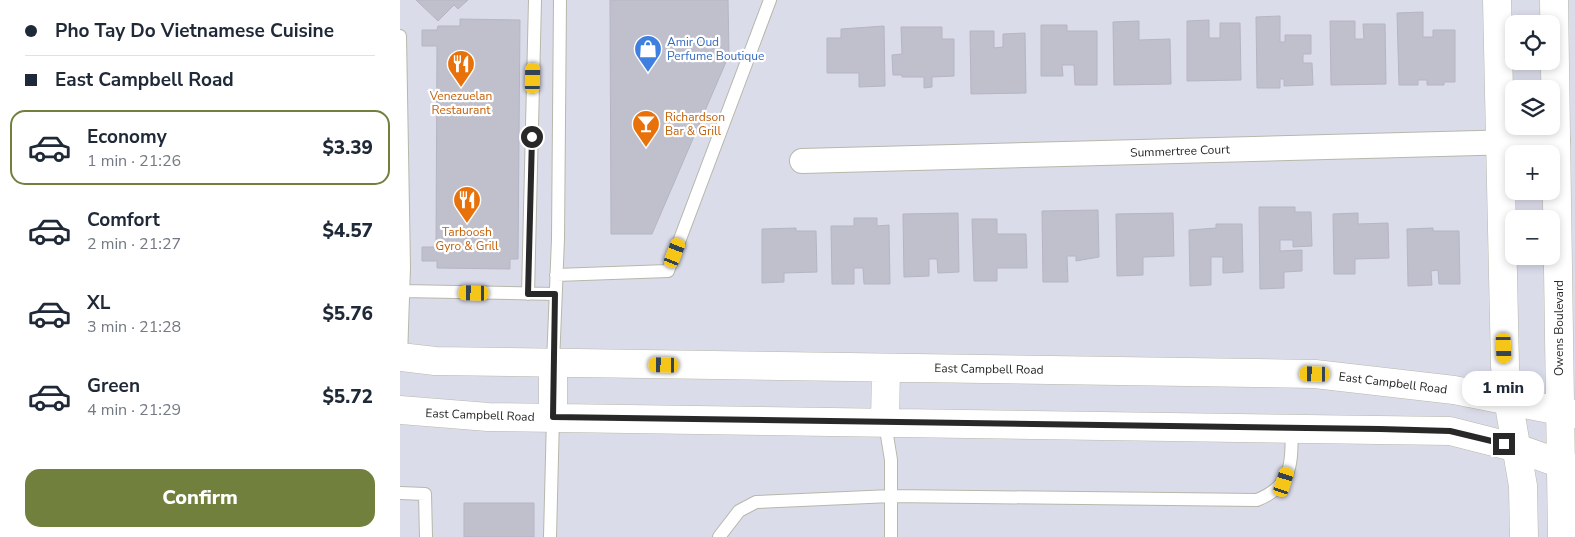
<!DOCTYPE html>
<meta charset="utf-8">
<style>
body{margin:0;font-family:"Nunito Sans",sans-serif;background:#f6f6f7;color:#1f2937;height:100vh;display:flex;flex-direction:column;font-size:19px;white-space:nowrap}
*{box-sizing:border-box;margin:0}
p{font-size:16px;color:#747a83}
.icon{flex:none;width:28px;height:28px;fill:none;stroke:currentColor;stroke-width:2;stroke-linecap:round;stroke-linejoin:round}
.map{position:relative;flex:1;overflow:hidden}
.drawer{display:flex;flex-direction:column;background:#fff;width:400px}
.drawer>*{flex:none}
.hud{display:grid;align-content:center;height:110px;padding:0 25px;background:#fff}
.controls{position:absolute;left:1105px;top:15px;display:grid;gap:10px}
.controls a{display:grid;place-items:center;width:55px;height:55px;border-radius:10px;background:#fff;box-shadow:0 2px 8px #0003;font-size:25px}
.end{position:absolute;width:22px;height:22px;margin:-11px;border:6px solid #282828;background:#fff;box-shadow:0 0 0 2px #fff}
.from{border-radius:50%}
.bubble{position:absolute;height:35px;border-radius:15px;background:#fff;box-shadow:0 2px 8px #0003;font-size:16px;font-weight:800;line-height:35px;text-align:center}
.car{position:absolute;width:15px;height:30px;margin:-15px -8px;border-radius:6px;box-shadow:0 0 4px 1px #0007;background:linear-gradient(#f5c518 24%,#345 0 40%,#f5c518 0 76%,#345 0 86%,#f5c518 0)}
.hud b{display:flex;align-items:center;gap:18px;height:48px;font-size:19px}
.hud b+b{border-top:1px solid #e0e1e3}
.hud i{width:12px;height:12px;background:#1f2937}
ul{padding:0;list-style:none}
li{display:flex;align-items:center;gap:15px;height:75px;margin:0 10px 8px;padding:0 15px;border:2px solid transparent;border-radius:15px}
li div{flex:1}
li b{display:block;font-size:19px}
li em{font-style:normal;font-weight:800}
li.current{border-color:#71813d}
li>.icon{width:45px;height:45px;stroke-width:1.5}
.primary-button{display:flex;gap:10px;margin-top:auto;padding:10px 25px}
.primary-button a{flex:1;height:58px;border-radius:15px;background:#71813d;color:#fff;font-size:20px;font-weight:800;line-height:58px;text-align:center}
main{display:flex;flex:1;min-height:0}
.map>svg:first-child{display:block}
</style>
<main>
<section class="drawer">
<div class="hud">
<b><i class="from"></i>Pho Tay Do Vietnamese Cuisine</b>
<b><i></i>East Campbell Road</b>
</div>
<ul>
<li class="current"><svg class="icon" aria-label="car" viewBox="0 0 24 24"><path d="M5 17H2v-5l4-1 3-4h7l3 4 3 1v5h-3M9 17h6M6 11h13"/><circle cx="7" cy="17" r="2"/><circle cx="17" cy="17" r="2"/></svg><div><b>Economy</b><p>1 min · 21:26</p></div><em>$3.39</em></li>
<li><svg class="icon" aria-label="car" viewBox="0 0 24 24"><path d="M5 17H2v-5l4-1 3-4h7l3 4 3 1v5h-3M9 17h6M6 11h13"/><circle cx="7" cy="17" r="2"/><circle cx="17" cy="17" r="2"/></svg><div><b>Comfort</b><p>2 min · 21:27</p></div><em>$4.57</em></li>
<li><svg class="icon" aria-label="car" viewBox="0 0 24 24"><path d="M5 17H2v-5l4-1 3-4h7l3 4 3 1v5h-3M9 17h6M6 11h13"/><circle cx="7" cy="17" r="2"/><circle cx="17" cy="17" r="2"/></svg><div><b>XL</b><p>3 min · 21:28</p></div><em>$5.76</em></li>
<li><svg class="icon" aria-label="car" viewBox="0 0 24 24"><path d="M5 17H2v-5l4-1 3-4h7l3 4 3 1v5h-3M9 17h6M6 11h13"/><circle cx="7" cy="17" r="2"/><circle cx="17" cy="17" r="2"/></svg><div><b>Green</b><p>4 min · 21:29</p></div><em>$5.72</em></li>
</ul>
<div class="primary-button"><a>Confirm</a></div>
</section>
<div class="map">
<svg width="1175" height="537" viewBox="0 0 1175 537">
<rect width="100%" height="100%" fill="#dbdcea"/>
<!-- building -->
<path fill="#bfc0cc" stroke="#b5b5c5" d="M 16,0 L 68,0 L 58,9 L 54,5 L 38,21 Z
M 210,0 L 328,0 L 329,55 L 252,234 L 211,234 Z
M 1023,12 L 1023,37 L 1033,37 L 1033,30 L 1055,30 L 1055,82 L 1044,82 L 1044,85 L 1027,85 L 1027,80 L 1018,80 L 1018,85 L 999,85 L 997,13 Z
M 880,16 L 880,42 L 885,42 L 885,35 L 911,35 L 911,54 L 903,54 L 903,63 L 912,63 L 913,85 L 884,86 L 884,79 L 880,79 L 880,88 L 857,88 L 856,17 Z
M 60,19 L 120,20 L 118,259 L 110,259 L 110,269 L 37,268 L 37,261 L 22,261 L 22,247 L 36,247 L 37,46 L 22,46 L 22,30 L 37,30 L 38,26 L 60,26 Z
M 809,20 L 809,38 L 820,38 L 820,23 L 840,23 L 841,80 L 787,81 L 787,21 Z
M 739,21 L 739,40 L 770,39 L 771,84 L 714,85 L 713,22 Z
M 930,21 L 955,21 L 955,39 L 964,39 L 963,24 L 985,24 L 986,84 L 931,85 Z
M 641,25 L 667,25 L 667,31 L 697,31 L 697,85 L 675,85 L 674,65 L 662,65 L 663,76 L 641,76 Z
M 484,26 L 485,86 L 459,87 L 459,73 L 427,73 L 427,38 L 441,38 L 441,29 Z
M 501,27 L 542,27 L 542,39 L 554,39 L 554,76 L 532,77 L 532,87 L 524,88 L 524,77 L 502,77 L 502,75 L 493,75 L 492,55 L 502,54 Z
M 570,31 L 594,31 L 594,48 L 603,47 L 603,34 L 625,33 L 626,93 L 571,94 Z
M 859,207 L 895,207 L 895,212 L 911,212 L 912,246 L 893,247 L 893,240 L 880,240 L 880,251 L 902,250 L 902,271 L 884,272 L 884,288 L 860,289 Z
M 698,210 L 699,257 L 676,261 L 676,256 L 667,256 L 668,282 L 643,282 L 642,211 Z
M 558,213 L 559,272 L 538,273 L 537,259 L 529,259 L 529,276 L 504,277 L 503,214 Z
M 773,213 L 774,256 L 743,257 L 743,275 L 717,276 L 716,214 Z
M 958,213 L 958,224 L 988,223 L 989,258 L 955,259 L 955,274 L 934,274 L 933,214 Z
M 454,218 L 477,218 L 477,226 L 489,225 L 490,284 L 464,284 L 463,268 L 454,268 L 454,284 L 432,284 L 431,226 L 454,226 Z
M 572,219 L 597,219 L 597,234 L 626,234 L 627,268 L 597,268 L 597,281 L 574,281 Z
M 816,224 L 842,224 L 843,272 L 823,273 L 823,257 L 811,257 L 811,285 L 790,286 L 789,230 L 816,228 Z
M 396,228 L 396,231 L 416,231 L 417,272 L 384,273 L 384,282 L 362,283 L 362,229 Z
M 1033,228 L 1033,231 L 1059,231 L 1060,284 L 1039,284 L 1038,270 L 1031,271 L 1032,285 L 1008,286 L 1007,229 Z
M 64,503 L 134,503 L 134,537 L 64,537 Z"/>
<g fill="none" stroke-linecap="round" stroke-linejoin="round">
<defs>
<path id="service" d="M 0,36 L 4,267 L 1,357
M 156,275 L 268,271 L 370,0
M 3,291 L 155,294
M 128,294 L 135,0
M 153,363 L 158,239 L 160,0
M 485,423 L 491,460 L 491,537
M 0,493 L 25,494 L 26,537
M 150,537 L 153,417
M 319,537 L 339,511 L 356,502 L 491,496 L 857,500 C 894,485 891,463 892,427"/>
<path id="minor" d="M 402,161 L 1158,141"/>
<path id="tertiary" d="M 1097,0 L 1105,366 L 1108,399 L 1123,486 L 1124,537
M 1154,0 L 1162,537"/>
<path id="secondary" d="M 0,357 L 35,361 L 915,374 L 1054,390 L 1175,414
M 0,410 L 88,417 L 1050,431 L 1117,448 L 1175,469
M 153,417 L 153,363
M 485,423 L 486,368"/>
</defs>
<!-- service casing -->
<use href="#service" stroke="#b6b8ab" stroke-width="14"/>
<!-- minor casing -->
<use href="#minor" stroke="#b6b8ab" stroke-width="26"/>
<!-- tertiary casing -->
<use href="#tertiary" stroke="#b6b8ab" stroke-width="29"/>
<!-- secondary casing -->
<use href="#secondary" stroke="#b6b8ab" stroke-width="29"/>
<!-- service -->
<use href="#service" stroke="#fff" stroke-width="12"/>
<!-- minor -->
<use href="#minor" stroke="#fff" stroke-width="24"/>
<!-- tertiary -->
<use href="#tertiary" stroke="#fff" stroke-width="28"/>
<!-- secondary -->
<use href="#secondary" stroke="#fff" stroke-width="28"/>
</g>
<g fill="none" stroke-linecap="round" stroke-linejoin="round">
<!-- route -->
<path stroke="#282828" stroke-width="6" d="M 132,137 L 128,294 L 155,294 L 153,417 L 980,429 L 1050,431 L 1104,444"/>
</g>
<!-- icons -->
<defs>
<symbol id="shop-pin" viewBox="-11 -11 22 30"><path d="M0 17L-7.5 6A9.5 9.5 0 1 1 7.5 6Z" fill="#3f7fe0" stroke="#fff"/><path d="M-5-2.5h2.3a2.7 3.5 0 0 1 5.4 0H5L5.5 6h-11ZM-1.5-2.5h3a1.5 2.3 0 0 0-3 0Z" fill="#fff"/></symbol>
<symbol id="restaurant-pin" viewBox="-11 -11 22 30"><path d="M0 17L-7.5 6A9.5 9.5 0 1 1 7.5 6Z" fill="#e8710a" stroke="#fff"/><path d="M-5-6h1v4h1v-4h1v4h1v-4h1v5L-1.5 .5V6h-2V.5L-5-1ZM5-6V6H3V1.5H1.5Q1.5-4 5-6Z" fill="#fff"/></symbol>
<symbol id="bar-pin" viewBox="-11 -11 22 30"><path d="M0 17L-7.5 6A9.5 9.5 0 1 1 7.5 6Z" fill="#e8710a" stroke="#fff"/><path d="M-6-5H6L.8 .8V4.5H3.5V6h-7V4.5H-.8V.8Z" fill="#fff"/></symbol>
</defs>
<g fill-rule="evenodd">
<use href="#shop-pin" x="232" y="33" width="32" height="43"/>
<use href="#restaurant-pin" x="45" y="48" width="32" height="43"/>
<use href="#bar-pin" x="230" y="108" width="32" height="43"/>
<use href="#restaurant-pin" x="51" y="184" width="32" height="43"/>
</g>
<g text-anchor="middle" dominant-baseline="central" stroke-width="4.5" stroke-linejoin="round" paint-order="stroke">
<!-- shop labels -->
<g font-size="12" fill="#366cbe" stroke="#fff" text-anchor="start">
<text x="267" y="42">Amir Oud<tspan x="267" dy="14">Perfume Boutique</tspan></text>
</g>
<!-- food labels -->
<g font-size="12" fill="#c56008" stroke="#fff">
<text x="61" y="96">Venezuelan<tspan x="61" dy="14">Restaurant</tspan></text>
<text x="265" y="117" text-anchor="start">Richardson<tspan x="265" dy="14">Bar &amp; Grill</tspan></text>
<text x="67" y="232">Tarboosh<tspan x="67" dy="14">Gyro &amp; Grill</tspan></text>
</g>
<!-- street labels -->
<g font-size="12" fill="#282828" stroke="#fff">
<text transform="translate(780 151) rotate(-2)">Summertree Court</text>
<text transform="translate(1159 328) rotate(-90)">Owens Boulevard</text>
<text transform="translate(589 369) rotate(1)">East Campbell Road</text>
<text transform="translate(993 383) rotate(7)">East Campbell Road</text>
<text transform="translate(80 415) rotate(2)">East Campbell Road</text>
</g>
</g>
</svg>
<div class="controls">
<a><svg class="icon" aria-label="locate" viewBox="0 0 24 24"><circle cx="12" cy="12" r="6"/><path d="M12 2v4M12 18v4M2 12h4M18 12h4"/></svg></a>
<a><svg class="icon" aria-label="layers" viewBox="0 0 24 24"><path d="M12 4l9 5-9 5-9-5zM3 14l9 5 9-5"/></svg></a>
<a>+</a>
<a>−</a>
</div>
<i class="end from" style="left:132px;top:137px"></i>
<i class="end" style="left:1104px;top:444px"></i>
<div class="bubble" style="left:1062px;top:371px;width:82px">1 min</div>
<i class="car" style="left:133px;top:78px;rotate:1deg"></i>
<i class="car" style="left:275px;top:253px;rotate:21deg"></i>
<i class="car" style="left:74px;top:293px;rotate:271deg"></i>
<i class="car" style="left:1104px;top:348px;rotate:178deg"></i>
<i class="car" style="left:264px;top:365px;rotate:271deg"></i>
<i class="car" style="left:915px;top:374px;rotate:271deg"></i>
<i class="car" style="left:884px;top:482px;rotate:18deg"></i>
</div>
</main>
